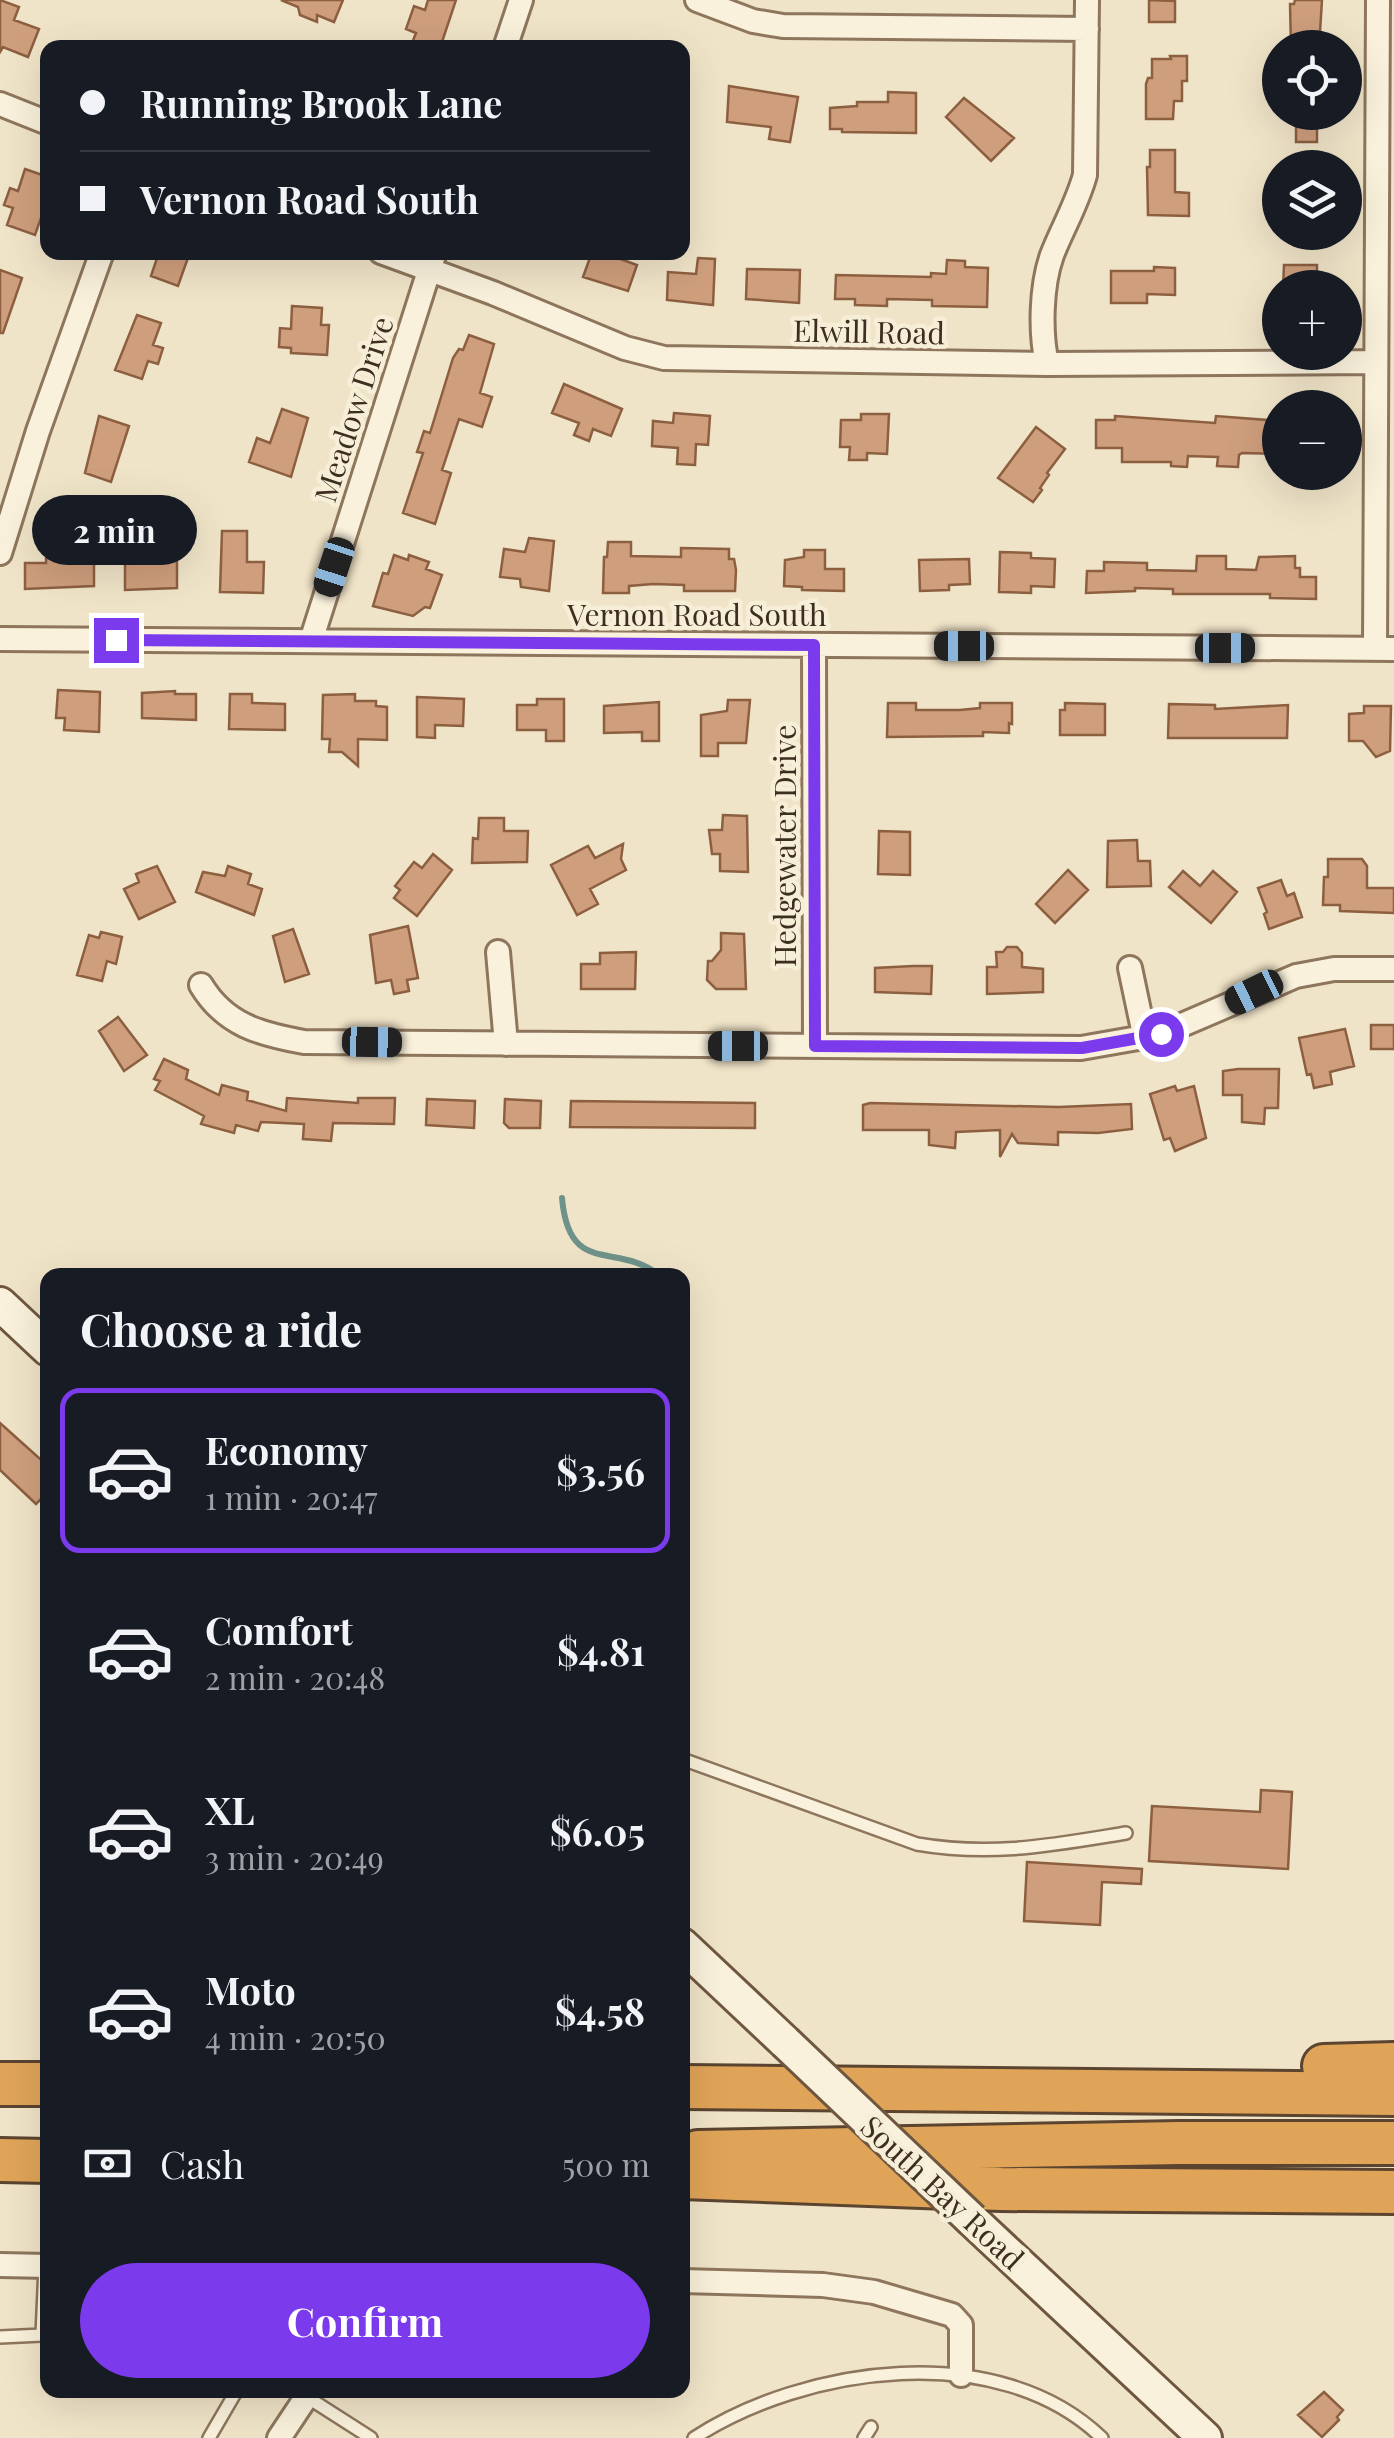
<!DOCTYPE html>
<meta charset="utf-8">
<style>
body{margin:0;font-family:"Playfair Display",serif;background:#20242c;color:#f1f3f6;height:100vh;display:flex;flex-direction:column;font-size:38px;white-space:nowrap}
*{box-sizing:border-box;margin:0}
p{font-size:32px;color:#9ea1a6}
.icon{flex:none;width:55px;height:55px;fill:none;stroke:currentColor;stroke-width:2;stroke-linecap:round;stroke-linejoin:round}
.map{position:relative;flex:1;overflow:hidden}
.side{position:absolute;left:40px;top:1268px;width:650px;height:1130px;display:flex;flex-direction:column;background:#171b24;border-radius:20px;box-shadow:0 10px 40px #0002}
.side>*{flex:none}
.hud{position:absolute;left:40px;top:40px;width:650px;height:220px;border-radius:20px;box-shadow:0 10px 40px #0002;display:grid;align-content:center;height:220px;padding:0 40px;background:#171b24}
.controls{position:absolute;left:1262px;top:30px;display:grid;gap:20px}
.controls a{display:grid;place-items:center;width:100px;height:100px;border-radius:50%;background:#171b24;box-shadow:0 10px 40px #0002;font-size:50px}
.end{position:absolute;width:45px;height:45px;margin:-22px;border:12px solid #7c3aed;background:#fff;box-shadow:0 0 0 5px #fff}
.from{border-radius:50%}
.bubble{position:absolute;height:70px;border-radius:35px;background:#171b24;box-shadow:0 10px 40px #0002;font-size:32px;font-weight:700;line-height:70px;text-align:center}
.car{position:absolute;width:30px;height:60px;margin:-30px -15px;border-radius:12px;box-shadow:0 0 8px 2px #0007;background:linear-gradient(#222 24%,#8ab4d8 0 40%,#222 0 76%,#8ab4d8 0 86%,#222 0)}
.hud b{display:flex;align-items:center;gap:35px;height:95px;font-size:38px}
.hud b+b{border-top:2px solid #363941}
.hud i{width:25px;height:25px;background:#f1f3f6}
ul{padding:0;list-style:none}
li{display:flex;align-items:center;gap:30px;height:165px;margin:0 20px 15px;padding:0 20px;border:5px solid transparent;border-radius:20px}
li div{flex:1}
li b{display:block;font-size:38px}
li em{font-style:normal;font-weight:700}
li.selected{border-color:#7c3aed}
li>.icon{width:90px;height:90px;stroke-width:1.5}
h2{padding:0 40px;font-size:45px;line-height:120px}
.pay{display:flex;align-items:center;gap:25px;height:110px;padding:0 40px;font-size:38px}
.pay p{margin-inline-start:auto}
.button{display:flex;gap:20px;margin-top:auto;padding:20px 40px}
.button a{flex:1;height:115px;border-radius:60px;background:#7c3aed;color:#fff;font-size:40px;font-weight:700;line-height:115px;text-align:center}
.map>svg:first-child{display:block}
</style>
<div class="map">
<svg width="1394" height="2438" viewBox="0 0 1394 2438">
<rect width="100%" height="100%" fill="#f0e4c8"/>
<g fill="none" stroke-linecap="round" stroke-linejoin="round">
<!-- stream -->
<path stroke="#6f938a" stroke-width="6" d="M 562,1198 C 569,1278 617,1241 659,1275"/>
</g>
<!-- building -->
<path fill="#cf9f7d" stroke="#8d5f41" stroke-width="2.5" d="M 0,0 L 19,7 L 14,20 L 39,29 L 28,57 L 3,47 L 0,52 Z
M 281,0 L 343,0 L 334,22 L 317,15 L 317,22 L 300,15 L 298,7 Z
M 428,0 L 456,0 L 440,48 L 410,48 L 416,33 L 406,29 L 414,6 L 425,10 Z
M 1149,0 L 1175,1 L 1175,22 L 1149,22 Z
M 1295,0 L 1322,0 L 1319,48 L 1291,48 L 1290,4 L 1294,4 Z
M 1170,56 L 1187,56 L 1187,81 L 1182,81 L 1182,101 L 1174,101 L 1173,119 L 1146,119 L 1146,84 L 1148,78 L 1152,78 L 1152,59 L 1171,59 Z
M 729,86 L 798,97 L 790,142 L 769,139 L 771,127 L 727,122 Z
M 888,92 L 916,93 L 916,133 L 842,132 L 842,129 L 830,129 L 830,108 L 857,106 L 857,102 L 888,102 Z
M 964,98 L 1014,138 L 991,161 L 946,117 Z
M 1296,112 L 1317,112 L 1317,142 L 1296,142 Z
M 1150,150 L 1175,150 L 1175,192 L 1189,193 L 1189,216 L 1148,215 L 1147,167 L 1150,167 Z
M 25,169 L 48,177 L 48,198 L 35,235 L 7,225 L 13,208 L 4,205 L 10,188 L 18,191 Z
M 159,252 L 190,252 L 178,286 L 151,276 Z
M 592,252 L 614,252 L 612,256 L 637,265 L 628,291 L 583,277 Z
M 698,258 L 715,259 L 713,305 L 667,300 L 668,272 L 696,274 Z
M 947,260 L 965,261 L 965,267 L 988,268 L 987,307 L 932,306 L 932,300 L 887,299 L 887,306 L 855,305 L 855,299 L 835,299 L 836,275 L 931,277 L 931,273 L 946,274 Z
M 1284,265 L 1317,265 L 1317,288 L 1283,288 Z
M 1154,267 L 1175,268 L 1175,295 L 1147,294 L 1147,303 L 1111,303 L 1111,271 L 1154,271 Z
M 747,269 L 800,270 L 799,303 L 746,299 Z
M 0,270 L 22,278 L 3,333 L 0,333 Z
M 292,306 L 322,308 L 321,325 L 329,325 L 327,355 L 291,353 L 291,348 L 279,347 L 280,328 L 291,329 Z
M 137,315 L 161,323 L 153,345 L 163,348 L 158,364 L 148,361 L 142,379 L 115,370 Z
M 469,335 L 494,344 L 480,393 L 492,397 L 482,427 L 459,419 L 442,470 L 451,473 L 435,524 L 403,513 L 423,453 L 417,452 L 424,431 L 430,433 L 453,358 L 459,349 L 463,350 Z
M 564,384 L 622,409 L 611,436 L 593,429 L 589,441 L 574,435 L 579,423 L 552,413 Z
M 282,409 L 308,418 L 291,477 L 249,462 L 257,438 L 270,443 Z
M 674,413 L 710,416 L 708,445 L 696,444 L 695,465 L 677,464 L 678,448 L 652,446 L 653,421 L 673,423 Z
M 861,414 L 889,414 L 887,454 L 867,453 L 867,460 L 849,460 L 850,447 L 840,447 L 841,420 L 861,420 Z
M 99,416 L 129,426 L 111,482 L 85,473 Z
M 1115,416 L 1215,423 L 1216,416 L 1280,421 L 1280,454 L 1242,453 L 1239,455 L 1238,467 L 1217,466 L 1218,457 L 1188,456 L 1187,467 L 1171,466 L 1171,462 L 1122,462 L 1122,448 L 1096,448 L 1096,420 L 1115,420 Z
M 1036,427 L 1065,449 L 1047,473 L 1049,475 L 1040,488 L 1042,490 L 1033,502 L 998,478 Z
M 222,531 L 247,531 L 247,562 L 264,562 L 263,593 L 220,592 Z
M 529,538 L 554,541 L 549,591 L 521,587 L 520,579 L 500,577 L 504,549 L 525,552 Z
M 134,542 L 151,542 L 152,554 L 177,554 L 177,588 L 125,590 L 125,553 L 134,553 Z
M 608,542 L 631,542 L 631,556 L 681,557 L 681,548 L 729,549 L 729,559 L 734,559 L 736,570 L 735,591 L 684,591 L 684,585 L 653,584 L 629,586 L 629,593 L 603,593 L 604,557 L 607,557 Z
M 804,550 L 825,550 L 825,569 L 844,569 L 844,591 L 802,590 L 802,587 L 784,586 L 785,560 L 804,557 Z
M 1000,552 L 1031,553 L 1031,558 L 1055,559 L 1054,587 L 1031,586 L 1031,593 L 999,592 Z
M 394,555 L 408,560 L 409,555 L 429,562 L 426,569 L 442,575 L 430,608 L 425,607 L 413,616 L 373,606 L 383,573 L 388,574 Z
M 1197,556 L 1226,556 L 1226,569 L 1256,570 L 1259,557 L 1295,556 L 1295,568 L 1300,568 L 1300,577 L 1316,577 L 1316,599 L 1270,598 L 1270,594 L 1173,594 L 1173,589 L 1135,588 L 1135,591 L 1086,593 L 1087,571 L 1104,571 L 1104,562 L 1147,563 L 1147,570 L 1196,571 Z
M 46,558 L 94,558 L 94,586 L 25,589 L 25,563 L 46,563 Z
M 969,559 L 970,584 L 949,585 L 949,590 L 920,591 L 919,560 Z
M 58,690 L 100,692 L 99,732 L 64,730 L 65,718 L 56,718 Z
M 175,691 L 175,694 L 196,694 L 196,720 L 142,718 L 142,693 Z
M 230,694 L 252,694 L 252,703 L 285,704 L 285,730 L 229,729 Z
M 355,694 L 355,701 L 376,701 L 376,706 L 387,707 L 387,740 L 358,739 L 358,766 L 342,752 L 329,752 L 330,739 L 322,739 L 323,695 Z
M 417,697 L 464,699 L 463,726 L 435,725 L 435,738 L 417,737 Z
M 537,699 L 564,699 L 564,741 L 546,741 L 546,730 L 517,730 L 517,705 L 537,705 Z
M 728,700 L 750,700 L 746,743 L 718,743 L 718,756 L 701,756 L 701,715 L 727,711 Z
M 659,702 L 659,741 L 642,741 L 642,732 L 604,733 L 604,706 Z
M 888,703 L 916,703 L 916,710 L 960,710 L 980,708 L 980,703 L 1012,703 L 1012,724 L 1009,723 L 1009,733 L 983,732 L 983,736 L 887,737 Z
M 1065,703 L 1105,704 L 1105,735 L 1060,735 L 1060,710 L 1065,710 Z
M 1169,704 L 1215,705 L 1215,709 L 1288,705 L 1287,738 L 1168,738 Z
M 1364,706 L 1391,706 L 1390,751 L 1376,757 L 1363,741 L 1349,741 L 1349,714 L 1364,713 Z
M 723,815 L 747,816 L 748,872 L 720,871 L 720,854 L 712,854 L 709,830 L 722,830 Z
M 479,818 L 504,818 L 504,831 L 528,831 L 527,862 L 472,863 L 473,838 L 478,839 Z
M 879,831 L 910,832 L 910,875 L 878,874 Z
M 1137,840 L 1138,861 L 1150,861 L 1151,886 L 1107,887 L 1108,841 Z
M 623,844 L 621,859 L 626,870 L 590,889 L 598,904 L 577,915 L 551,865 L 588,846 L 595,858 Z
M 433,854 L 452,870 L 417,916 L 394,898 L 400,890 L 395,886 L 414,862 L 422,868 Z
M 1328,859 L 1362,859 L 1367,866 L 1367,888 L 1394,888 L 1394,913 L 1340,911 L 1340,905 L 1323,905 L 1324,877 L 1328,877 Z
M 157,866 L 175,902 L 139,919 L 124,889 L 139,882 L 136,874 Z
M 228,866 L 251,874 L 248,884 L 262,889 L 254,915 L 196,892 L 203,872 L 225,876 Z
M 1068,870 L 1088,890 L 1055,923 L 1036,904 Z
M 1183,871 L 1200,886 L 1213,871 L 1237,892 L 1211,923 L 1169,887 Z
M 1281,880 L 1287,896 L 1294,893 L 1302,917 L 1269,929 L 1264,914 L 1267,912 L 1258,888 Z
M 408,926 L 418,978 L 407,980 L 409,991 L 394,994 L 391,980 L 376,983 L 370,935 Z
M 293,929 L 309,974 L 285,982 L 273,936 Z
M 101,932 L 122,937 L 116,964 L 107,961 L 102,981 L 77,975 L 89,935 L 99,938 Z
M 721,933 L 744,934 L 746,989 L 716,989 L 707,980 L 708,961 L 712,961 L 721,950 Z
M 1007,947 L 1017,947 L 1022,953 L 1022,967 L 1043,969 L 1043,992 L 987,994 L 987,967 L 997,967 L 996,952 L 1003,952 Z
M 636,952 L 635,989 L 581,989 L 581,964 L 600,964 L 600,953 Z
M 913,966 L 932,966 L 931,994 L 875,992 L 875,968 Z
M 118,1017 L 147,1055 L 124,1071 L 99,1031 Z
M 1371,1025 L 1394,1025 L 1394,1049 L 1371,1049 Z
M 1345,1029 L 1354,1066 L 1330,1072 L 1332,1084 L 1314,1088 L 1311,1074 L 1307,1075 L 1299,1038 Z
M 164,1059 L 188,1070 L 186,1079 L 219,1095 L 222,1085 L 248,1092 L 247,1100 L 286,1111 L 287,1098 L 358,1103 L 358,1098 L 395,1098 L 394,1124 L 333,1123 L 331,1141 L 303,1139 L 304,1124 L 261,1122 L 258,1131 L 236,1125 L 234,1133 L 201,1124 L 204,1116 L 155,1090 L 160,1081 L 154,1079 Z
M 1238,1069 L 1279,1069 L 1278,1108 L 1265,1108 L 1264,1124 L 1242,1122 L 1242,1095 L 1223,1095 L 1223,1071 Z
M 1175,1086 L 1177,1091 L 1194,1086 L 1206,1138 L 1175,1151 L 1170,1138 L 1164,1140 L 1150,1094 Z
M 427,1099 L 475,1101 L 474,1128 L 426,1125 Z
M 505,1099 L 541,1101 L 540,1128 L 509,1128 L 504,1123 Z
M 571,1101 L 755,1103 L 755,1128 L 570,1127 Z
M 870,1103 L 1059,1107 L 1131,1104 L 1132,1129 L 1098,1133 L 1058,1132 L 1058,1145 L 1018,1143 L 1012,1134 L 1000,1157 L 1000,1130 L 956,1132 L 955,1148 L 929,1145 L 929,1130 L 863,1130 L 863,1105 Z
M 0,1423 L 48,1466 L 48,1492 L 36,1504 L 0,1470 Z
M 1261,1790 L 1292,1792 L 1288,1869 L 1149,1861 L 1152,1806 L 1260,1812 Z
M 1027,1862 L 1142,1869 L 1141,1884 L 1102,1882 L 1100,1925 L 1024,1921 Z
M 1324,2392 L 1343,2410 L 1337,2417 L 1339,2420 L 1322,2437 L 1298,2415 Z"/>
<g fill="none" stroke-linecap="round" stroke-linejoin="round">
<defs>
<path id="lane" d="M 682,1759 L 917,1844 C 992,1857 1052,1845 1126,1833
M 0,2337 L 42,2335 L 45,2266
M 307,2397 L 371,2438
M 209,2438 L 237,2390
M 694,2438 C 805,2366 998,2338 1102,2438
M 864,2438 L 871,2427"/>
<path id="street" d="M 697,0 L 753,21 L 783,26 L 1087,29
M 505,48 L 521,0
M 0,104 L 48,123
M 381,252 L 493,293 L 625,348 L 664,358 L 1047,364 L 1375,362
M 1047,364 C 1040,332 1041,286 1052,255 C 1063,227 1077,204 1085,175 L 1087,0
M 0,553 L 38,431 L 102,252
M 0,639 L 1394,649
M 311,641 L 435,252
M 814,645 L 815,1046
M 1375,649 L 1378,0
M 498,952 L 506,1044
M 1130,968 L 1145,1039
M 201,985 C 225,1025 260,1034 304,1042 L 1081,1048 L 1161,1034 L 1296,976 L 1334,969 L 1394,969
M 0,2265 L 48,2266
M 682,2281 L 823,2285 L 874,2292 L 952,2315 L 961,2325 L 961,2375
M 279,2438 L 311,2390"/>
<path id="secondary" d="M 0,1304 L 48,1349
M 682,1945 L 785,2042
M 972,2220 L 1205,2438"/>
<path id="highway" d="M 1324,2066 L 1394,2064
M 0,2084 L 48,2084
M 682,2087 L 1394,2094
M 698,2152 L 1179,2143 L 1394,2143
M 0,2160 L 48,2161
M 682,2177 L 1001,2189 L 1394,2192"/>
</defs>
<!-- lane casing -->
<use href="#lane" stroke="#8d765c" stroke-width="16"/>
<!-- street casing -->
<use href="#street" stroke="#8d765c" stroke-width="28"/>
<!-- secondary casing -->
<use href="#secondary" stroke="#6f573f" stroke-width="38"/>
<!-- highway casing -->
<use href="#highway" stroke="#5b4430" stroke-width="48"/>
<!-- lane -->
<use href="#lane" stroke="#faf1dc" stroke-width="11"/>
<!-- street -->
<use href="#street" stroke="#faf1dc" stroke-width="22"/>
<!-- secondary -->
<use href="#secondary" stroke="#faf1dc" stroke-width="32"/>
<!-- highway -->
<use href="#highway" stroke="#e0a458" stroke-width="42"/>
<defs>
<path id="secondary-bridge" d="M 785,2042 L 972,2220"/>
</defs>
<!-- secondary-bridge casing -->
<use href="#secondary-bridge" stroke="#6f573f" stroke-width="38" stroke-linecap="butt"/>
<!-- secondary-bridge -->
<use href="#secondary-bridge" stroke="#faf1dc" stroke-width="32"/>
</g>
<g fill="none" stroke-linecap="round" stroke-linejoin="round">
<!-- route -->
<path stroke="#7c3aed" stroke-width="12" d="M 116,640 L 814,645 L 815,1046 L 1082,1048 L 1161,1034"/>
</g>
<g text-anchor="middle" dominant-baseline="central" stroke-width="9" stroke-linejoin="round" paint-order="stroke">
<!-- street labels -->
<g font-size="30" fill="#3d2e20" stroke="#f7eed8">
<text transform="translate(869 331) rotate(1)">Elwill Road</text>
<text transform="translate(353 409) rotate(-72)">Meadow Drive</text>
<text x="697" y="614">Vernon Road South</text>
<text transform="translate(784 846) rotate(-90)">Hedgewater Drive</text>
<text transform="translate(943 2192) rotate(43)">South Bay Road</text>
</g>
</g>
</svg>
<div class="controls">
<a><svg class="icon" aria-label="locate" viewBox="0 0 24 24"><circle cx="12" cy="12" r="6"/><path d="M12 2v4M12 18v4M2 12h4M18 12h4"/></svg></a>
<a><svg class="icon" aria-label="layers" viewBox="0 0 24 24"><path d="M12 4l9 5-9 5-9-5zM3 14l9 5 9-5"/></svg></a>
<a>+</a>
<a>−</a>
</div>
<i class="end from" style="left:1161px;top:1034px"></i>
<i class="end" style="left:116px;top:640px"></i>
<div class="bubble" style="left:32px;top:495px;width:165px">2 min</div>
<i class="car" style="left:334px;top:567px;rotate:198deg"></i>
<i class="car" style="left:964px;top:646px;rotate:270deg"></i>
<i class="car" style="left:1225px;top:648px;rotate:90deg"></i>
<i class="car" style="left:1254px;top:992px;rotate:244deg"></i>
<i class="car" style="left:372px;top:1042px;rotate:91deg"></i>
<i class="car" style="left:738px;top:1046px;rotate:270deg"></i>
<div class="hud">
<b><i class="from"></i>Running Brook Lane</b>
<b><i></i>Vernon Road South</b>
</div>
<section class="side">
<h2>Choose a ride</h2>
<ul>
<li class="selected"><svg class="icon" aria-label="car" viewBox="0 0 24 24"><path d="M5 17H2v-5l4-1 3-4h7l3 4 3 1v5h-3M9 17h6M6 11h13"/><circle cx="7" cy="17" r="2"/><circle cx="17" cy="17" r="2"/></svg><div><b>Economy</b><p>1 min · 20:47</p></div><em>$3.56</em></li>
<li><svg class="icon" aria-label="car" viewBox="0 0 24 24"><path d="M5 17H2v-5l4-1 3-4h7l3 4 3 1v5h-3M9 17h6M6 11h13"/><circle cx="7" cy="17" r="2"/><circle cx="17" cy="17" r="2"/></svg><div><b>Comfort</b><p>2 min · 20:48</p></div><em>$4.81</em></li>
<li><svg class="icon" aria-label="car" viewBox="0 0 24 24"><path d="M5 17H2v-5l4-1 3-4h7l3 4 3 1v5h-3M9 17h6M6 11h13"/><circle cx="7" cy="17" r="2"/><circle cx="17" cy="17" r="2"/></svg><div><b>XL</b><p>3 min · 20:49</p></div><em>$6.05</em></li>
<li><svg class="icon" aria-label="car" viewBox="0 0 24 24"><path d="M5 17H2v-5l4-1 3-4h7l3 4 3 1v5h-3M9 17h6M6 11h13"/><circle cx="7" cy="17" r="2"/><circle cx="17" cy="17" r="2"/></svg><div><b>Moto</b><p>4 min · 20:50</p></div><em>$4.58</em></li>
</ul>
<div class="pay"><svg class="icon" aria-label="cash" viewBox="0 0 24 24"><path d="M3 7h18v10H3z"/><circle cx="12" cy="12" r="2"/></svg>Cash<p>500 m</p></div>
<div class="button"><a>Confirm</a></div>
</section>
</div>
